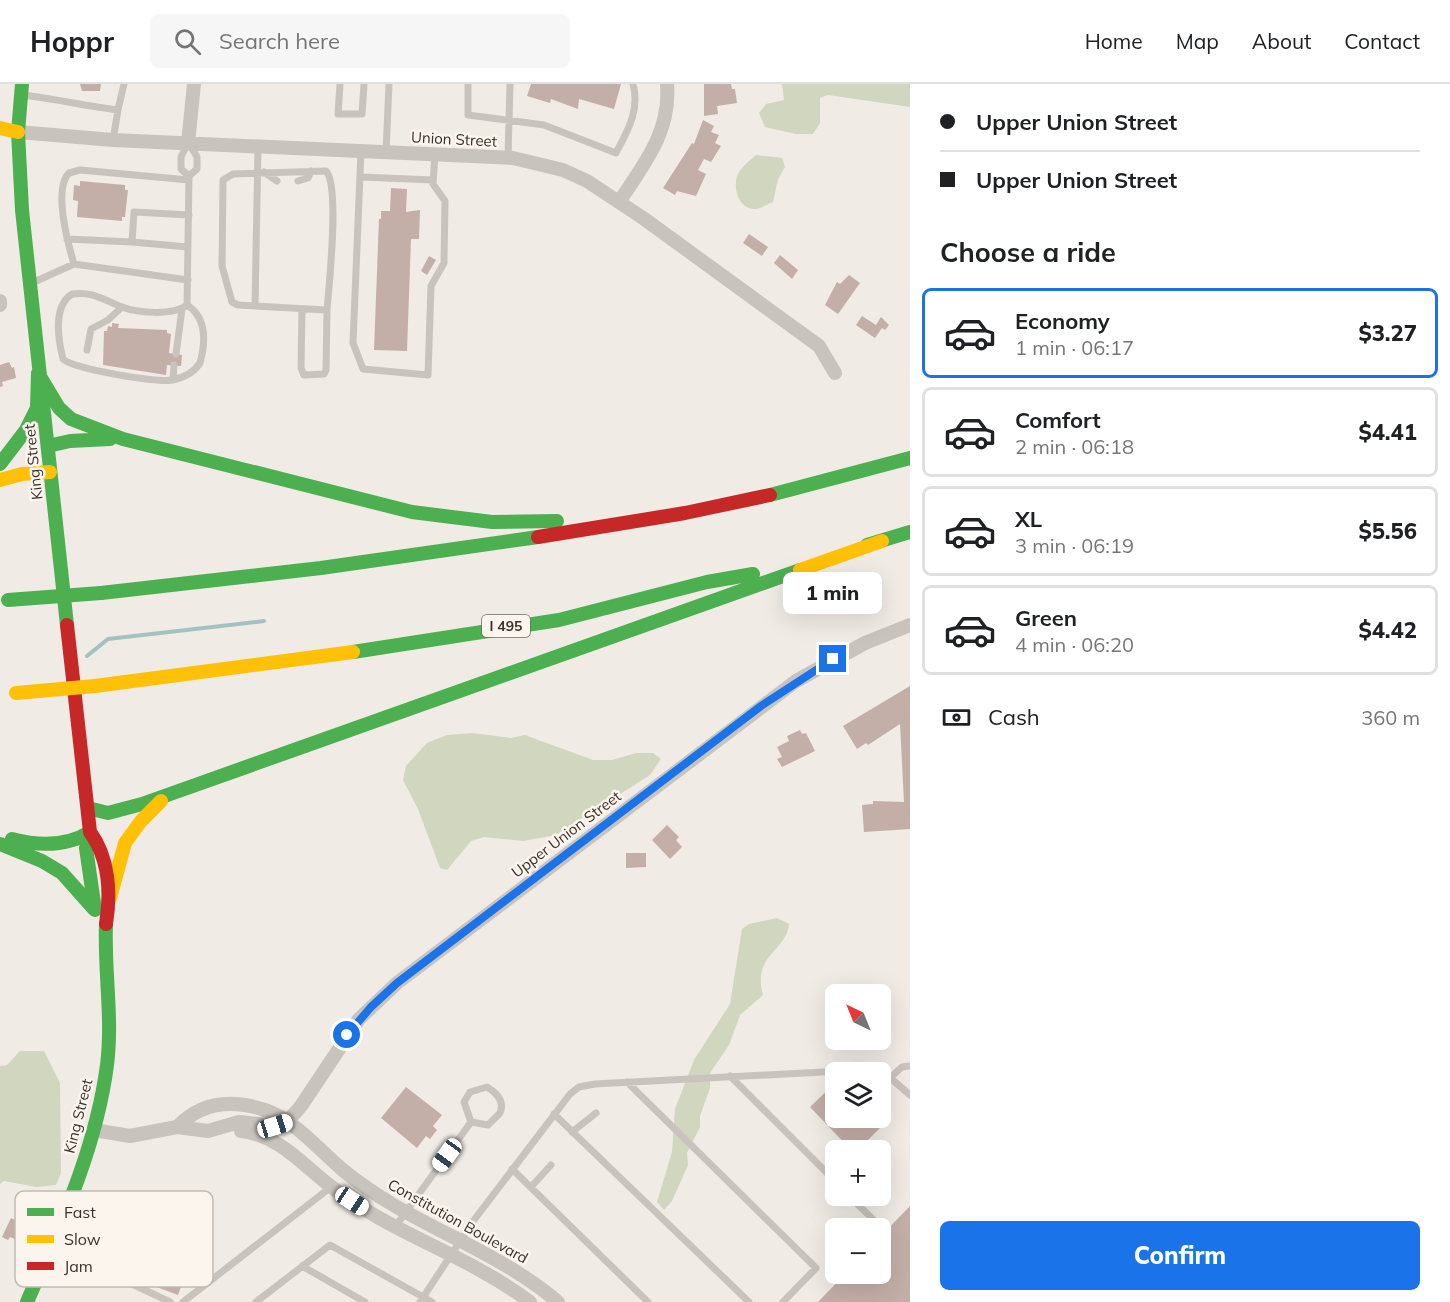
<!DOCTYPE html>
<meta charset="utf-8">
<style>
body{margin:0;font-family:Mulish,sans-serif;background:#f6f6f6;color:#202124;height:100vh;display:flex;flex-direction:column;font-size:22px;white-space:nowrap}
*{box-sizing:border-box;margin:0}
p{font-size:20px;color:#757577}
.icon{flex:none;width:33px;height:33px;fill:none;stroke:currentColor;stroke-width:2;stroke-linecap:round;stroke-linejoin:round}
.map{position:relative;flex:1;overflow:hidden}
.sheet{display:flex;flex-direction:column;background:#fff;width:540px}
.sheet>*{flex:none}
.top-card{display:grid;align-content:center;height:132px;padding:0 30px;background:#fff}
.needle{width:39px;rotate:317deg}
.buttons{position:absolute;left:825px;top:900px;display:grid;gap:12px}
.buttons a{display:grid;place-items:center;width:66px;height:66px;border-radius:9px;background:#fff;box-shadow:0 6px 24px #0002;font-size:30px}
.end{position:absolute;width:27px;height:27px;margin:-14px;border:8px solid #1a73e8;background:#fff;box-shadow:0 0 0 3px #fff}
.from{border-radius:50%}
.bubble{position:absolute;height:42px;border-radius:9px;background:#fff;box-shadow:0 6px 24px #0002;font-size:20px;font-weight:800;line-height:42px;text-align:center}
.car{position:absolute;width:18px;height:36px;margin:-18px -9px;border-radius:8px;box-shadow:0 0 4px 2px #0007;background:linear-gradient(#fff 24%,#345 0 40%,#fff 0 76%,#345 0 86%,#fff 0)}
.top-card b{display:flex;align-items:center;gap:21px;height:57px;font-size:22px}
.top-card b+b{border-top:2px solid #e0e0e0}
.top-card i{width:15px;height:15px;background:#202124}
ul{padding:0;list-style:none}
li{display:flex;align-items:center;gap:18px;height:90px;margin:0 12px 9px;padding:0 18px;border:3px solid #e0e0e0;border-radius:9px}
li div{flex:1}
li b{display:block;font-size:22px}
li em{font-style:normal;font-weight:800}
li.current{border-color:#1a73e8}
li>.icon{width:54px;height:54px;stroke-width:1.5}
h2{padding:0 30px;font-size:27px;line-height:72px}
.pay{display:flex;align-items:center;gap:15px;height:66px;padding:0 30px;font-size:22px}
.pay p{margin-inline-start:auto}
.button{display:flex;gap:12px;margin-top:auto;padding:12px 30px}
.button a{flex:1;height:69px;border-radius:9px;background:#1a73e8;color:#fff;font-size:24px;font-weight:800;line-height:69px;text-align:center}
header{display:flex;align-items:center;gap:36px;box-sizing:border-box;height:84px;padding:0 30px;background:#fff;border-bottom:2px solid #e0e0e0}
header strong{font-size:28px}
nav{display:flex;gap:33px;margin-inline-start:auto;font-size:21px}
.search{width:420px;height:54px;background:#f6f6f6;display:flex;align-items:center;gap:15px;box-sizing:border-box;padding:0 21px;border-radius:9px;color:#757577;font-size:22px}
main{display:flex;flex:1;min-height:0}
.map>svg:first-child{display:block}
</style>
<header>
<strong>Hoppr</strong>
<div class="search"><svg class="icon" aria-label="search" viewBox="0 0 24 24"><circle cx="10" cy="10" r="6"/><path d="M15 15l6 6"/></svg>Search here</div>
<nav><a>Home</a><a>Map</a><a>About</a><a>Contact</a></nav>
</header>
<main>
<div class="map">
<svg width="910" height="1218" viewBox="0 0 910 1218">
<rect width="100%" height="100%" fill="#f0ebe5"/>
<!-- green -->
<path fill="#d1d6bf" d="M 782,0 L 910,0 L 910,23 L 828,11 L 820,14 L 820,39 L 813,50 L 796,50 L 765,43 L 759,29 L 766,20 L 784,16 Z
M 756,71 L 782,74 L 785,83 L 778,95 L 773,118 C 768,120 760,125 755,125 C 739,125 733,105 737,92 C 741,83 749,77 756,71 Z
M 472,649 L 511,654 L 525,651 L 593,676 L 612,676 L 636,669 L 653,669 L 661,675 L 650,691 L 556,751 L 523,757 L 484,753 L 471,757 L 447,786 L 440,784 L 418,725 L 403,696 L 406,682 L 427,659 L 447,651 Z
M 777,834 L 789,840 C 786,868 752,870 763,911 L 740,931 L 729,961 L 710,989 L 710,1004 L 700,1032 L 700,1043 L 687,1069 L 688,1081 L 672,1117 L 664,1126 L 657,1118 L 672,1068 L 675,1025 L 694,976 L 730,920 L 742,845 L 749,840 Z
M 20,967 L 44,967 L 60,999 L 61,1089 L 56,1101 L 36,1103 L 4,1097 L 0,1100 L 0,982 L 7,981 Z"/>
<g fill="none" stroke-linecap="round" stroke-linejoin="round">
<!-- stream -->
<path stroke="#a1c2c1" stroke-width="4" d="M 87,572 L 108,555 L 264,537"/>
</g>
<!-- building -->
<path fill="#c3afa7" d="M 80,0 L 101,0 L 100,7 L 82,7 Z
M 531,0 L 621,0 L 614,25 L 579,15 L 578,25 L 551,15 L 550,19 L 527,12 Z
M 704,0 L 731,0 L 732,5 L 735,5 L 737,19 L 717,22 L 718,30 L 704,32 Z
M 703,36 L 714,42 L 711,48 L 719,51 L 715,59 L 721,62 L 711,78 L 704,75 L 698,86 L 706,90 L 696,112 L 677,107 L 675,111 L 663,104 L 692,59 L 694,60 Z
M 80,97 L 125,101 L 125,106 L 128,106 L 125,133 L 122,133 L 122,137 L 77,133 L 78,117 L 73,116 L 74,101 L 80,102 Z
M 391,104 L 407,105 L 406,128 L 420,126 L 419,155 L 411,155 L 407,267 L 374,266 L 379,135 L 381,135 L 381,127 L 390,127 Z
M 749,150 L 768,163 L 762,172 L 743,159 Z
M 780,171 L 798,186 L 792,195 L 774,179 Z
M 429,172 L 436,176 L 427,191 L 421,187 Z
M 849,191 L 860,199 L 838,230 L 825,221 L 837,198 L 840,200 Z
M 862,232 L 876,241 L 881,233 L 889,241 L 885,246 L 882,244 L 875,254 L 856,241 Z
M 112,239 L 119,240 L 118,244 L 167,246 L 167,249 L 171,250 L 169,269 L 182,271 L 181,282 L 167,281 L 166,291 L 103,281 L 104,247 L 107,247 L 108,242 L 112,243 Z
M 9,278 L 12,284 L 14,283 L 16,294 L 2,298 L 3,302 L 0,303 L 0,281 Z
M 910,602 L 910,745 L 864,748 L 862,721 L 873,720 L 873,717 L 904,718 L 900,640 L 868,661 L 866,659 L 857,665 L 843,642 Z
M 800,646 L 802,650 L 806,649 L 815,667 L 782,683 L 777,675 L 782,673 L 777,663 L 789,657 L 787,652 Z
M 667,741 L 679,753 L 676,756 L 682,763 L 670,775 L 652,756 Z
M 626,769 L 646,769 L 646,783 L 626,784 Z
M 836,998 L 836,1034 L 872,1034 L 881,1043 L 858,1066 L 851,1066 L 810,1023 Z
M 406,1003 L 442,1031 L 433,1042 L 437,1046 L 430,1055 L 426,1052 L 417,1064 L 381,1034 Z
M 163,1121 L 205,1136 L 196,1159 L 193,1157 L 189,1167 L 193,1169 L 178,1211 L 138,1196 L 154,1153 L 160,1155 L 162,1148 L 154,1145 Z
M 910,1122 L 910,1218 L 818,1218 L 845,1190 L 880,1190 L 880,1153 Z
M 11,1134 L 23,1140 L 15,1155 L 10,1153 L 8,1156 L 2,1153 Z"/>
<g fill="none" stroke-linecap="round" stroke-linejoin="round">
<!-- lane -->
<path stroke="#c9c3be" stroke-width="7" d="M 340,0 L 338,30 L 362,30 L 364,0
M 468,0 L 468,31 L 544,41 L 616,69 C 628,46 640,26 633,0
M 23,11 C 56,15 86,22 118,26 L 113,56
M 118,26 L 124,0
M 188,59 L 181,73 L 181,85 L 189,92
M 361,67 L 353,259 L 363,285 L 428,291 L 431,202 L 444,179 L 445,117 L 433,100 L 435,71
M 386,68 L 389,0
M 508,74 L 510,0
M 326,87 C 340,102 329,201 327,226 L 238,221 L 232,218 L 222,182 L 223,96 L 233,90 Z
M 264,88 L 277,97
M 361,93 L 433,96
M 298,97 L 308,94 L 311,87
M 67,155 L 132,158 L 134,128 L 189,131
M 132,158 L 188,163
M 74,180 C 68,160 53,105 69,89 L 80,86 L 189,96
M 32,199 L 74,180 L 188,196
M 187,221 C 207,234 206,257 200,279 C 194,288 183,294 172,296 C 158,299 72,285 63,275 C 58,255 53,222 72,210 C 93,207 104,216 122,223 C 138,229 173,232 187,221 L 189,92 L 197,85 L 197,73 L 190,61
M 255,222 L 258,63
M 302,225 L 301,284 L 304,291 L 324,290 L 326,286 L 327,226
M 87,266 L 91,245 L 108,236 L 122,223
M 176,270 L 182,225
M 173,296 L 174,281
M 730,992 L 836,1098
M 891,993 L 902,983 L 910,982
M 627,998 L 816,1184 L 783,1218
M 554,1030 L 749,1218
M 572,1048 L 596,1029
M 512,1085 L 648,1218
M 531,1103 L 551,1081
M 849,1112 L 880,1142
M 60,1143 L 125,1172 L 123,1188 L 132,1200 L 170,1218
M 395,1143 L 471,1038 L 488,1041 L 500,1029 C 505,1017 497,1009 487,1003 L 470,1008 L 464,1018 L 471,1038
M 302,1182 L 365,1218
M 183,1218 L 331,1103
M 256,1218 L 330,1161 L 432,1218
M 420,1218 L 474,1136 L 570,1010 L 579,1003 L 595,1000 L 880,985 L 910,1011"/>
<!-- street -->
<path stroke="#c9c3be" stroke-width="14" d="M 18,48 L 113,56 L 513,74 L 563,86 L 587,97 L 643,134 L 819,262 L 835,289
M 188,59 L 194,0
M 619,118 C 644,80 671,48 667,0
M 0,217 L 0,221
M 177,1043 C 201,1018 232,1015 265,1026 C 295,1036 320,1067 344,1087 C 410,1141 493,1163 558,1218
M 94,1046 L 130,1052 L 177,1043 L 208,1047 L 239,1038 L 275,1042 L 287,1038 L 301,1022 L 359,935 L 397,899 L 796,597 L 865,559 L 910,541
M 241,1047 C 278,1051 301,1079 329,1101 C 390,1149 468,1171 530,1218"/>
<!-- fast -->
<path stroke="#4caf50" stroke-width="14" d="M 22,0 L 18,48 L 22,126 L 67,541
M 38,289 L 59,324 L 71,335 L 123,355 L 412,428 L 492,438 L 557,437
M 48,362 L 70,357 L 110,355
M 0,380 L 26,346 L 37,324 L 38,289
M 770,411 L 910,374
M 867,461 L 910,448
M 101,509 L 321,484 L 538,453
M 353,568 L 559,536 L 707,498 L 753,490
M 88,724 L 108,729 L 142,720 L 800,486
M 91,752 L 86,764 L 95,826
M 12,755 C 39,762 66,763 90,748
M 0,760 L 42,777 L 62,789 L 94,825
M 27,1218 C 60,1142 96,1065 107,981 C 113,934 104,887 106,840"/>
<!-- slow -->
<path stroke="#ffc107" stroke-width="14" d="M 0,44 L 18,48
M 0,396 L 22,390 L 50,388
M 800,486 L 882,457
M 95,602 L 353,568
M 110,814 L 125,759 L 141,737 L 161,717"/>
<!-- jam -->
<path stroke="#c62828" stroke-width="14" d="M 538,453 L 685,429 L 770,411
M 67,541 L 90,748 C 109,774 111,809 106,840"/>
<!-- fast-bridge -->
<path stroke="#4caf50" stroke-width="14" d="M 8,516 L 101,509"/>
<!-- slow-bridge -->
<path stroke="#ffc107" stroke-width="14" d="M 16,609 L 95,602"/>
</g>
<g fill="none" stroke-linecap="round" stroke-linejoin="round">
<!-- route -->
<path stroke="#1a73e8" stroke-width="8" d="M 347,951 L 371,923 L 397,899 L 761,622 L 833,575"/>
</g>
<g text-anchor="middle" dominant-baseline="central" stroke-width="5" stroke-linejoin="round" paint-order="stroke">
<!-- shield labels -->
<rect fill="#fbf5ee" stroke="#756b66" stroke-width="1.5" x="482" y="531" width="48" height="22" rx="4.5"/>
<g font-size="14" font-weight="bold" fill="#3b302b">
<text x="506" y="542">I 495</text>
</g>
<!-- street labels -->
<g font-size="15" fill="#3b302b" stroke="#fbf5ee">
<text transform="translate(454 55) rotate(3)">Union Street</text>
<text transform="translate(33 378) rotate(-96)">King Street</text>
<text transform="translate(566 750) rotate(-37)">Upper Union Street</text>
<text transform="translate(78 1032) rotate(-76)">King Street</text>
<text transform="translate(458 1137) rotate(29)">Constitution Boulevard</text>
</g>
</g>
<!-- legend -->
<rect x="15" y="1107" width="198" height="96" rx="9" fill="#fbf5ee" stroke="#c1bab4" stroke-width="1.5"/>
<rect x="27" y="1124" width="27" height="8" fill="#4caf50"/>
<rect x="27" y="1151" width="27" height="8" fill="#ffc107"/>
<rect x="27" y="1178" width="27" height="8" fill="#c62828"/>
<g font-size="16" fill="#3b302b">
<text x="64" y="1134">Fast</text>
<text x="64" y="1161">Slow</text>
<text x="64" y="1188">Jam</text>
</g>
</svg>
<div class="buttons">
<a><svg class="needle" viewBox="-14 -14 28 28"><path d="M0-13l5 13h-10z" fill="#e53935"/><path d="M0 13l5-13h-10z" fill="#757577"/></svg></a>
<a><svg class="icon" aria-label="layers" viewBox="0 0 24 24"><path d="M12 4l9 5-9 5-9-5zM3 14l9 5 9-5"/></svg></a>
<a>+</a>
<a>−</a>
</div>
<i class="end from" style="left:347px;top:951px"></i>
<i class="end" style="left:833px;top:575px"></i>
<div class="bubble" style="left:783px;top:488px;width:99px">1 min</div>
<i class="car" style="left:275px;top:1042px;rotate:73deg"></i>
<i class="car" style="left:447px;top:1071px;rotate:216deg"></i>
<i class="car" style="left:352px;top:1117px;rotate:123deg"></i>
</div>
<section class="sheet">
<div class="top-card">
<b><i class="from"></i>Upper Union Street</b>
<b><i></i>Upper Union Street</b>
</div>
<h2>Choose a ride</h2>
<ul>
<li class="current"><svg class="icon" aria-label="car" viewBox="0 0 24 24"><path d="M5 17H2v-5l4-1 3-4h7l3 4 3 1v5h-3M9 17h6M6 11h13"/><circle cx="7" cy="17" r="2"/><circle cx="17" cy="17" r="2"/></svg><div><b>Economy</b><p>1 min · 06:17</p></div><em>$3.27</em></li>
<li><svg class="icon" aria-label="car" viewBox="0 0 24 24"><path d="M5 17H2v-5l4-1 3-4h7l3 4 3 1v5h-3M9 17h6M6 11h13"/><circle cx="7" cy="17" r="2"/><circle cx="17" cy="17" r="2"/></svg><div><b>Comfort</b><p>2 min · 06:18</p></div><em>$4.41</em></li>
<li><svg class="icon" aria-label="car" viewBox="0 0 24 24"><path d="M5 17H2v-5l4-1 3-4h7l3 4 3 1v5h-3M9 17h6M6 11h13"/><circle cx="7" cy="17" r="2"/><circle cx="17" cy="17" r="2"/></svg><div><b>XL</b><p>3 min · 06:19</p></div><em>$5.56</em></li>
<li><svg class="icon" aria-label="car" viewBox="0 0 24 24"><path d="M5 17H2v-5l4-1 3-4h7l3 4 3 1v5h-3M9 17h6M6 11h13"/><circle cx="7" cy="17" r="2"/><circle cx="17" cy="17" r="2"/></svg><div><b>Green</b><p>4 min · 06:20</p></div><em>$4.42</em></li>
</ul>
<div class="pay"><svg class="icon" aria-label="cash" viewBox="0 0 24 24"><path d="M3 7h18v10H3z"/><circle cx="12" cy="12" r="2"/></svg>Cash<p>360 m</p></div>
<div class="button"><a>Confirm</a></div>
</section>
</main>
